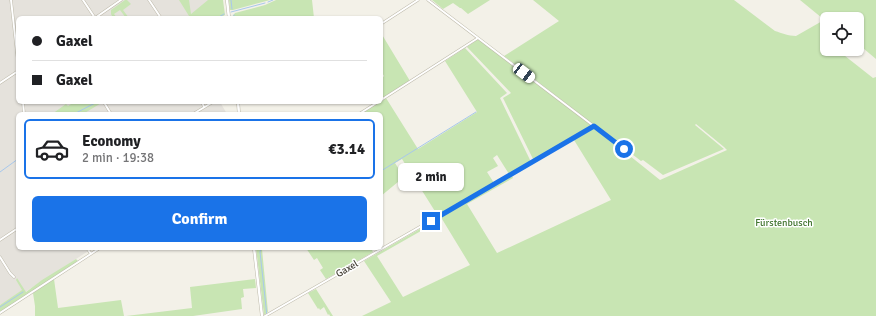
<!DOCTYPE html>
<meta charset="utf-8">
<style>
body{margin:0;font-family:Signika,sans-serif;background:#f6f6f6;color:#202124;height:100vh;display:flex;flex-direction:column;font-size:15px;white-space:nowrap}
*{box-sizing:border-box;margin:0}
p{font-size:13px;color:#757577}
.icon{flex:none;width:22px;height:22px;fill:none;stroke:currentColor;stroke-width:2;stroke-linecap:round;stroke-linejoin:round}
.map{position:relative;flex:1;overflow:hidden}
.side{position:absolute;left:16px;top:112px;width:367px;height:138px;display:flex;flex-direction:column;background:#fff;border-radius:6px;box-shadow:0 1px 3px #0004}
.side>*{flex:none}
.top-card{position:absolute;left:16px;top:16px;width:367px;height:88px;border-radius:6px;box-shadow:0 1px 3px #0004;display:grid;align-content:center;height:88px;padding:0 16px;background:#fff}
.tools{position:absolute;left:820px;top:12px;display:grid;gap:8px}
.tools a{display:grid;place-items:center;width:44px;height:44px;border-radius:6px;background:#fff;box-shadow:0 1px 3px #0004;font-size:20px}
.end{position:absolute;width:18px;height:18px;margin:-9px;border:5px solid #1a73e8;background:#fff;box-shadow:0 0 0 2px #fff}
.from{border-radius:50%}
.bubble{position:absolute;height:28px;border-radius:6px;background:#fff;box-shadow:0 1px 3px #0004;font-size:13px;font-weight:700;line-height:28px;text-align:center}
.car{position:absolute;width:12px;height:24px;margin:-12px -6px;border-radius:5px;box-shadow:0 0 3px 1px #0007;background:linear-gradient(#fff 24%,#345 0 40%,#fff 0 76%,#345 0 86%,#fff 0)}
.top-card b{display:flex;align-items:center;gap:14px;height:38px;font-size:15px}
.top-card b+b{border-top:1px solid #e0e0e0}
.top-card i{width:10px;height:10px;background:#202124}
ul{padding:7px 0 0;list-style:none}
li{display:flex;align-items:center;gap:12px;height:60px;margin:0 8px 6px;padding:0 8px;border:2px solid #e0e0e0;border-radius:6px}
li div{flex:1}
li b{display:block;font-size:15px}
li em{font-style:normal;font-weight:700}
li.on{border-color:#1a73e8}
li>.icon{width:36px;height:36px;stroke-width:1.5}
.button{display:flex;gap:8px;margin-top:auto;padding:8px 16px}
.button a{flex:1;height:46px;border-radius:6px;background:#1a73e8;color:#fff;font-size:16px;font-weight:700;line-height:46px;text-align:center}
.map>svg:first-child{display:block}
</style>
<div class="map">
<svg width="876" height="316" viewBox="0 0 876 316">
<rect width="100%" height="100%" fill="#f3f1e8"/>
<!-- industrial -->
<path fill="#e5e2dc" d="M 0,0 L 209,0 L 188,18 L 18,18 L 18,102 L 207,102 L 209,105 L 220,102 L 227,114 L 18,114 L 18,248 L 93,248 L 25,292 L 24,289 L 0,305 Z"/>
<!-- green -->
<path fill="#c8e5b3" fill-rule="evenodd" d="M 125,0 L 127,0 L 131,4 L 123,10 L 129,18 L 126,18 L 120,10 L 114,14 L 117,18 L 113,18 L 111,14 L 111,10 Z
M 179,0 L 189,0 L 191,14 L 208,0 L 223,0 L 225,15 L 219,18 L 187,18 L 189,16 Z
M 229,0 L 270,0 L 233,10 L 230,10 Z
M 276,0 L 312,0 L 314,18 L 231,18 L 235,13 L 265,5 Z
M 432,0 L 490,0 L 468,14 L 461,8 L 460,8 L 453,3 L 443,9 Z
M 533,0 L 734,0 L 775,31 C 782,33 788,36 796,36 L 824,20 L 827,22 L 827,49 L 842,49 L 840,52 L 873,78 L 876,77 L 876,316 L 362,316 L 391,302 L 364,261 L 512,176 L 513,178 L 467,204 L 497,253 L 611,200 L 574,140 L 595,128 L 660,180 L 727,150 L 724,147 L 696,124 L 695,125 L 724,149 L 663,175 L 643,160 L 641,161 L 504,56 L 559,21 ZM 442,219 L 470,265 L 403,297 L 377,256 Z
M 800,0 L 876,0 L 876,59 L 857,43 L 857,19 L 827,19 L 824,17 L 822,18 Z
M 381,33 L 410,81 L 381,99 L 381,79 L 384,76 L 381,71 Z
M 478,39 L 592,126 L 590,128 L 534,160 L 533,159 L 503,98 L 511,93 L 467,47 Z
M 465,48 L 507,93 L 500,98 L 531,162 L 509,174 L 497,155 L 493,158 L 498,166 L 487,172 L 494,183 L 438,216 L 402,159 L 395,163 L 404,177 L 381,196 L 381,114 L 361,114 L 386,98 L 418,149 L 477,112 L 445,61 Z
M 74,102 L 84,102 L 86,104 L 89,102 L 103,102 L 83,114 L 52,114 L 66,104 L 68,106 Z
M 256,248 L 262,248 L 262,249 L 268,312 L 264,315 Z
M 306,248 L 371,248 L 373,252 L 326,279 L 320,270 L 323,268 L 317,258 L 314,260 Z
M 76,259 L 78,261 L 0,312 L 0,305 L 22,290 L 16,280 L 17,278 L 26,292 L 42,280 Z
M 54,279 L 58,308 L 121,300 L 124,316 L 35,316 L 35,306 L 33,293 Z
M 255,279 L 256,288 L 243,289 L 244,297 L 241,298 L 242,309 L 193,316 L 126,316 L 192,308 L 190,287 Z
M 316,289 L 333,316 L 330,316 L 329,314 L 328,315 L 324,307 L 320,310 L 319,308 L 318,309 L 308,293 Z"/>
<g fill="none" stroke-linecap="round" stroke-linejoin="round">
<!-- stream -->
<path stroke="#a8c8ec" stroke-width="1" d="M 231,0 L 232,9
M 268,2 L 273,0
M 231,12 L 265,3
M 234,15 L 234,18
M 217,18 L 224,14
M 74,114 L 97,102
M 381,171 L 476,112
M 0,172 L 18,159
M 261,248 L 260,252 L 267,316
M 0,307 L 23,292"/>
<defs>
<path id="minor" d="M 11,0 L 18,62
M 83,0 L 95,18
M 149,0 L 161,18
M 428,0 L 624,149
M 95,18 L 121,0
M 381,24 L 418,0
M 0,83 L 18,71
M 381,100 L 478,38
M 23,102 L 24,114
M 202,102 L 204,107
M 105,104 L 111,114
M 193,114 L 213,102
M 359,114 L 378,102
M 0,240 L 18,228
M 87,248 L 91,254
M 0,257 L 10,273 L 14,277
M 0,313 L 100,248
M 265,316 L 470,198 L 594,126"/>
<path id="tertiary" d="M 227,0 L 229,18
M 238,102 L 239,114
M 254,248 L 262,316"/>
</defs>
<!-- minor casing -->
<use href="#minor" stroke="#bebaab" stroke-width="3"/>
<!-- tertiary casing -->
<use href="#tertiary" stroke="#bebaab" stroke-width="3.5"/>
<!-- minor -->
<use href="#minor" stroke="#fff" stroke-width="2"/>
<!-- tertiary -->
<use href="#tertiary" stroke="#fff" stroke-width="2.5"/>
</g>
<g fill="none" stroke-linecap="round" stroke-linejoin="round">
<!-- route -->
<path stroke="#1a73e8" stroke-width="5" d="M 431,221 L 594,126 L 624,149"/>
</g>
<g text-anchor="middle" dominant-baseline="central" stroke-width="3" stroke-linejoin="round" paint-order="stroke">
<!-- park labels -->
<g font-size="10" fill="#40742e" stroke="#fff">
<text x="784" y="223">Fürstenbusch</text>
</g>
<!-- street labels -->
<g font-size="10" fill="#464237" stroke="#fff">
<text transform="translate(347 269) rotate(-30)">Gaxel</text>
</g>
</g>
</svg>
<div class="tools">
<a><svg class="icon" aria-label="locate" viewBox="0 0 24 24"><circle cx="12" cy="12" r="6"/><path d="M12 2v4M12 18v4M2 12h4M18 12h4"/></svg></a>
</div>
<i class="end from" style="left:624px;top:149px"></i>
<i class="end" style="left:431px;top:221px"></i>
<div class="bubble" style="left:398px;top:163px;width:66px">2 min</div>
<i class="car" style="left:524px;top:73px;rotate:127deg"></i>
<div class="top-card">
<b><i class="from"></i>Gaxel</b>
<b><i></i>Gaxel</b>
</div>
<section class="side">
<ul>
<li class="on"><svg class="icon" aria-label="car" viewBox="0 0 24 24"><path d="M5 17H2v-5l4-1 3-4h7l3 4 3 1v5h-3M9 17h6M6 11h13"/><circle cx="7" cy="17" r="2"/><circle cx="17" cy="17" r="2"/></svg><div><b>Economy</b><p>2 min · 19:38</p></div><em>€3.14</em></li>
</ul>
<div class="button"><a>Confirm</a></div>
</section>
</div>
